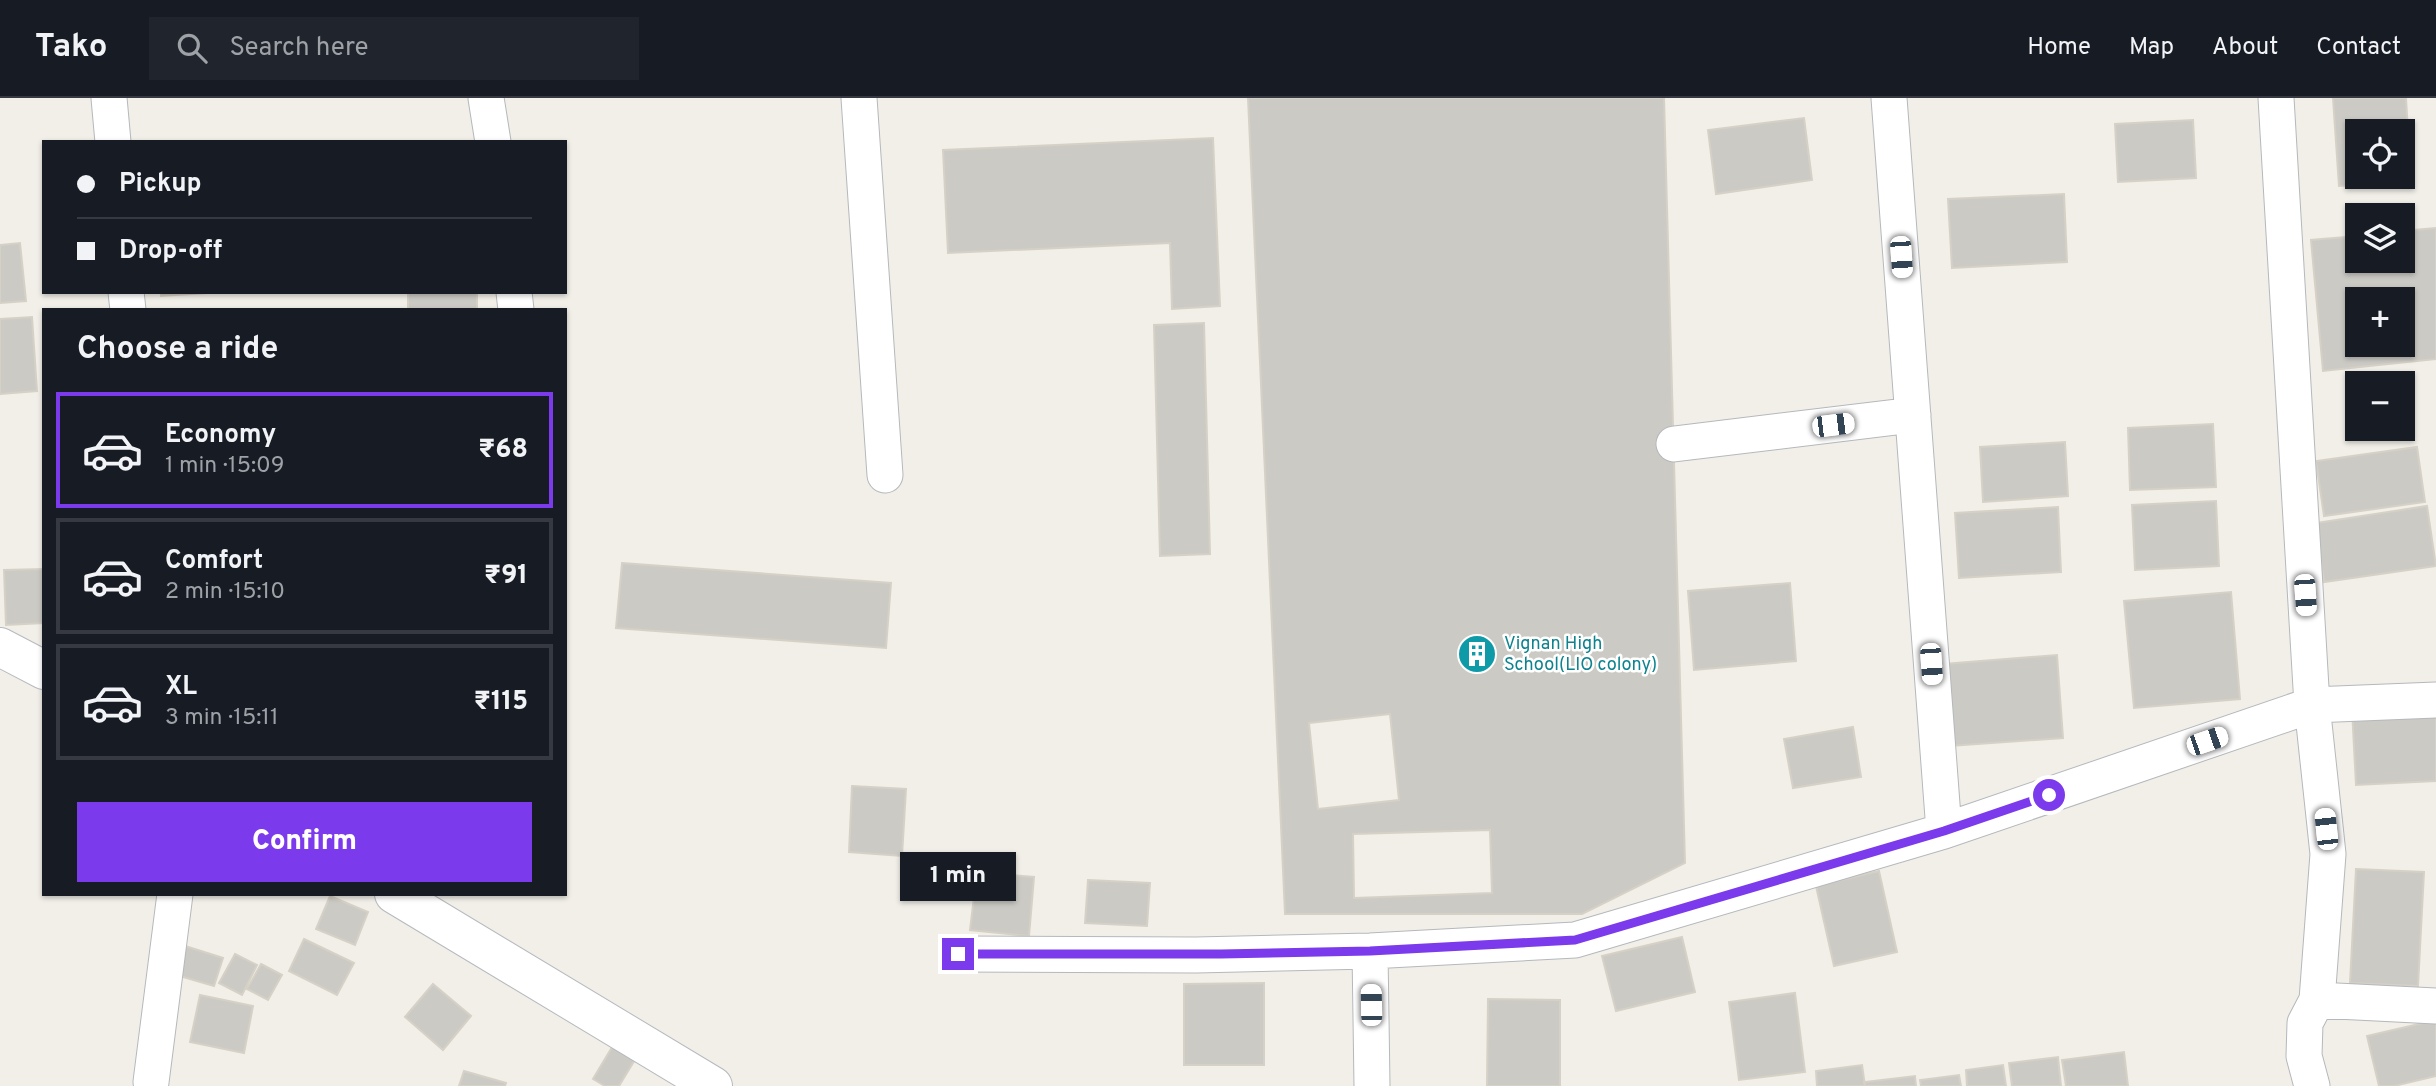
<!DOCTYPE html>
<meta charset="utf-8">
<style>
body{margin:0;font-family:Overpass,sans-serif;background:#20242c;color:#f1f3f6;height:100vh;display:flex;flex-direction:column;font-size:26px;white-space:nowrap}
*{box-sizing:border-box;margin:0}
p{font-size:23px;color:#9ea1a6}
.icon{flex:none;width:38px;height:38px;fill:none;stroke:currentColor;stroke-width:2;stroke-linecap:round;stroke-linejoin:round}
.map{position:relative;flex:1;overflow:hidden}
.panel{position:absolute;left:42px;top:210px;width:525px;height:588px;display:flex;flex-direction:column;background:#171b24;border-radius:0px;box-shadow:0 2px 5px #0004}
.panel>*{flex:none}
.guide{position:absolute;left:42px;top:42px;width:525px;height:154px;border-radius:0px;box-shadow:0 2px 5px #0004;display:grid;align-content:center;height:154px;padding:0 35px;background:#171b24}
.tools{position:absolute;left:2345px;top:21px;display:grid;gap:14px}
.tools a{display:grid;place-items:center;width:70px;height:70px;border-radius:0px;background:#171b24;box-shadow:0 2px 5px #0004;font-size:35px}
.end{position:absolute;width:32px;height:32px;margin:-16px;border:9px solid #7c3aed;background:#fff;box-shadow:0 0 0 4px #fff}
.from{border-radius:50%}
.bubble{position:absolute;height:49px;border-radius:0px;background:#171b24;box-shadow:0 2px 5px #0004;font-size:23px;font-weight:800;line-height:49px;text-align:center}
.car{position:absolute;width:21px;height:42px;margin:-21px -10px;border-radius:9px;box-shadow:0 0 5px 2px #0007;background:linear-gradient(#fff 24%,#345 0 40%,#fff 0 76%,#345 0 86%,#fff 0)}
.guide b{display:flex;align-items:center;gap:24px;height:66px;font-size:26px}
.guide b+b{border-top:2px solid #363941}
.guide i{width:18px;height:18px;background:#f1f3f6}
ul{padding:0;list-style:none}
li{display:flex;align-items:center;gap:21px;height:116px;margin:0 14px 10px;padding:0 21px;border:4px solid #363941;border-radius:0px}
li div{flex:1}
li b{display:block;font-size:26px}
li em{font-style:normal;font-weight:800}
li.on{border-color:#7c3aed}
li>.icon{width:63px;height:63px;stroke-width:1.5}
h2{padding:0 35px;font-size:32px;line-height:84px}
.cta{display:flex;gap:14px;margin-top:auto;padding:14px 35px}
.cta a{flex:1;height:80px;border-radius:0px;background:#7c3aed;color:#fff;font-size:28px;font-weight:800;line-height:80px;text-align:center}
header{display:flex;align-items:center;gap:42px;box-sizing:border-box;height:98px;padding:0 35px;background:#171b24;border-bottom:2px solid #363941}
header strong{font-size:33px}
nav{display:flex;gap:38px;margin-inline-start:auto;font-size:24px}
.search{width:490px;height:63px;background:#20242c;display:flex;align-items:center;gap:18px;box-sizing:border-box;padding:0 24px;border-radius:0px;color:#9ea1a6;font-size:26px}
.map>svg:first-child{display:block}
</style>
<header>
<strong>Tako</strong>
<div class="search"><svg class="icon" aria-label="search" viewBox="0 0 24 24"><circle cx="10" cy="10" r="6"/><path d="M15 15l6 6"/></svg>Search here</div>
<nav><a>Home</a><a>Map</a><a>About</a><a>Contact</a></nav>
</header>
<div class="map">
<svg width="2436" height="988" viewBox="0 0 2436 988">
<rect width="100%" height="100%" fill="#f1efe8"/>
<!-- building -->
<path fill="#cccac5" stroke="#d6d1c6" stroke-width="2" fill-rule="evenodd" d="M 1248,0 L 1664,0 L 1685,765 L 1582,816 L 1285,816 Z
M 2333,0 L 2406,0 L 2411,84 L 2339,88 ZM 2357,33 L 2403,33 L 2403,79 L 2357,79 Z
M 1804,20 L 1812,82 L 1716,96 L 1708,32 Z
M 2193,22 L 2196,80 L 2118,84 L 2115,26 Z
M 1213,40 L 1220,208 L 1172,211 L 1170,145 L 948,155 L 943,52 Z
M 2064,96 L 2067,164 L 1952,170 L 1948,101 Z
M 2436,130 L 2436,261 L 2323,273 L 2311,142 L 2357,138 L 2357,163 L 2403,163 L 2403,133 ZM 2357,201 L 2403,201 L 2403,247 L 2357,247 Z
M 20,145 L 26,203 L 0,205 L 0,147 Z
M 161,194 L 223,194 L 161,198 Z
M 408,194 L 477,194 L 477,212 L 408,212 Z
M 32,219 L 37,293 L 0,296 L 0,221 Z
M 1204,225 L 1210,456 L 1160,458 L 1154,227 Z
M 2213,326 L 2216,389 L 2130,392 L 2128,330 Z
M 2065,344 L 2068,398 L 1983,404 L 1980,349 Z
M 2417,349 L 2425,404 L 2324,418 L 2316,363 Z
M 2216,403 L 2219,468 L 2135,472 L 2132,407 Z
M 2427,408 L 2436,468 L 2324,484 L 2316,425 Z
M 2058,409 L 2061,474 L 1959,480 L 1955,415 Z
M 622,465 L 891,485 L 886,550 L 616,530 Z
M 44,471 L 44,525 L 6,527 L 4,472 Z
M 1790,485 L 1796,563 L 1694,572 L 1688,493 Z
M 2231,494 L 2240,601 L 2134,610 L 2124,503 Z
M 2057,557 L 2063,640 L 1950,648 L 1944,566 Z
M 2436,606 L 2436,683 L 2356,687 L 2352,611 Z
M 1390,616 L 1399,702 L 1318,711 L 1309,625 Z
M 1853,629 L 1861,679 L 1793,690 L 1784,641 Z
M 852,688 L 906,691 L 902,758 L 849,754 Z
M 1490,732 L 1492,795 L 1354,800 L 1353,736 Z
M 2356,771 L 2424,774 L 2418,888 L 2350,885 Z
M 1879,773 L 1897,854 L 1834,868 L 1816,788 Z
M 977,774 L 1034,779 L 1029,838 L 970,832 Z
M 1088,782 L 1150,785 L 1147,828 L 1085,825 Z
M 330,798 L 368,814 L 355,847 L 316,831 Z
M 1682,839 L 1695,894 L 1616,913 L 1602,858 Z
M 304,841 L 354,865 L 337,897 L 289,873 Z
M 182,847 L 223,860 L 214,888 L 173,876 Z
M 235,856 L 257,867 L 242,897 L 219,885 Z
M 261,866 L 282,877 L 268,902 L 247,891 Z
M 1264,885 L 1264,967 L 1184,967 L 1184,886 Z
M 433,886 L 471,918 L 443,952 L 405,919 Z
M 1795,895 L 1805,974 L 1739,982 L 1729,904 Z
M 200,897 L 253,908 L 244,955 L 190,944 Z
M 1488,901 L 1560,902 L 1560,988 L 1487,988 Z
M 2436,922 L 2436,978 L 2394,988 L 2379,988 L 2367,938 Z
M 614,946 L 636,960 L 619,988 L 605,988 L 593,981 Z
M 2124,954 L 2128,988 L 2066,988 L 2062,962 Z
M 2058,959 L 2061,988 L 2012,988 L 2009,965 Z
M 1862,967 L 1865,988 L 1817,988 L 1816,973 Z
M 2003,967 L 2006,988 L 1967,988 L 1966,972 Z
M 464,973 L 506,985 L 505,988 L 459,988 Z
M 1959,977 L 1961,988 L 1921,988 L 1920,982 Z
M 1915,978 L 1916,988 L 1865,988 L 1864,984 Z"/>
<g fill="none" stroke-linecap="round" stroke-linejoin="round">
<defs>
<path id="street" d="M 109,0 L 113,44
M 486,0 L 493,44
M 859,0 L 885,377
M 1889,0 L 1944,733
M 2276,0 L 2312,607 L 2328,756 L 2317,902 L 2305,925 L 2304,958 L 2312,988
M 126,194 L 128,212
M 514,194 L 516,212
M 1674,346 L 1913,317
M 1370,853 L 1372,988
M 958,856 L 1196,857 L 1370,853 L 1575,842 L 1944,733 L 2312,607 L 2436,602
M 2317,902 L 2436,908
M 151,984 L 175,796"/>
<path id="secondary" d="M 0,549 L 44,572
M 394,796 L 713,988"/>
</defs>
<!-- street casing -->
<use href="#street" stroke="#b5b8bc" stroke-width="37"/>
<!-- secondary casing -->
<use href="#secondary" stroke="#b6babf" stroke-width="40"/>
<!-- street -->
<use href="#street" stroke="#fff" stroke-width="35"/>
<!-- secondary -->
<use href="#secondary" stroke="#fff" stroke-width="38"/>
</g>
<g fill="none" stroke-linecap="round" stroke-linejoin="round">
<!-- route -->
<path stroke="#7c3aed" stroke-width="9" d="M 958,856 L 1221,856 L 1370,853 L 1575,842 L 1944,733 L 2049,697"/>
</g>
<!-- icons -->
<defs>
<symbol id="building-disc" viewBox="-11 -11 22 22"><circle r="9.5" fill="#0f9aa8" stroke="#fff"/><path d="M-4-6H4V6H1V3H-1V6H-4ZM-2.5-4.3h1.7v1.8h-1.7ZM.8-4.3h1.7v1.8H.8ZM-2.5-1h1.7V.8h-1.7ZM.8-1h1.7V.8H.8Z" fill="#fff"/></symbol>
</defs>
<g fill-rule="evenodd">
<use href="#building-disc" x="1455" y="534" width="44" height="44"/>
</g>
<g text-anchor="middle" dominant-baseline="central" stroke-width="5" stroke-linejoin="round" paint-order="stroke">
<!-- culture labels -->
<g font-size="18" fill="#0d838f" stroke="#fff" text-anchor="start">
<text x="1504" y="546">Vignan High<tspan x="1504" dy="21">School(LIO colony)</tspan></text>
</g>
</g>
</svg>
<div class="tools">
<a><svg class="icon" aria-label="locate" viewBox="0 0 24 24"><circle cx="12" cy="12" r="6"/><path d="M12 2v4M12 18v4M2 12h4M18 12h4"/></svg></a>
<a><svg class="icon" aria-label="layers" viewBox="0 0 24 24"><path d="M12 4l9 5-9 5-9-5zM3 14l9 5 9-5"/></svg></a>
<a>+</a>
<a>−</a>
</div>
<i class="end from" style="left:2049px;top:697px"></i>
<i class="end" style="left:958px;top:856px"></i>
<div class="bubble" style="left:900px;top:754px;width:116px">1 min</div>
<i class="car" style="left:1901px;top:159px;rotate:176deg"></i>
<i class="car" style="left:1833px;top:327px;rotate:83deg"></i>
<i class="car" style="left:2305px;top:497px;rotate:176deg"></i>
<i class="car" style="left:1931px;top:566px;rotate:176deg"></i>
<i class="car" style="left:2207px;top:643px;rotate:71deg"></i>
<i class="car" style="left:2326px;top:731px;rotate:354deg"></i>
<i class="car" style="left:1371px;top:907px;rotate:359deg"></i>
<div class="guide">
<b><i class="from"></i>Pickup</b>
<b><i></i>Drop-off</b>
</div>
<section class="panel">
<h2>Choose a ride</h2>
<ul>
<li class="on"><svg class="icon" aria-label="car" viewBox="0 0 24 24"><path d="M5 17H2v-5l4-1 3-4h7l3 4 3 1v5h-3M9 17h6M6 11h13"/><circle cx="7" cy="17" r="2"/><circle cx="17" cy="17" r="2"/></svg><div><b>Economy</b><p>1 min · 15:09</p></div><em>₹68</em></li>
<li><svg class="icon" aria-label="car" viewBox="0 0 24 24"><path d="M5 17H2v-5l4-1 3-4h7l3 4 3 1v5h-3M9 17h6M6 11h13"/><circle cx="7" cy="17" r="2"/><circle cx="17" cy="17" r="2"/></svg><div><b>Comfort</b><p>2 min · 15:10</p></div><em>₹91</em></li>
<li><svg class="icon" aria-label="car" viewBox="0 0 24 24"><path d="M5 17H2v-5l4-1 3-4h7l3 4 3 1v5h-3M9 17h6M6 11h13"/><circle cx="7" cy="17" r="2"/><circle cx="17" cy="17" r="2"/></svg><div><b>XL</b><p>3 min · 15:11</p></div><em>₹115</em></li>
</ul>
<div class="cta"><a>Confirm</a></div>
</section>
</div>
